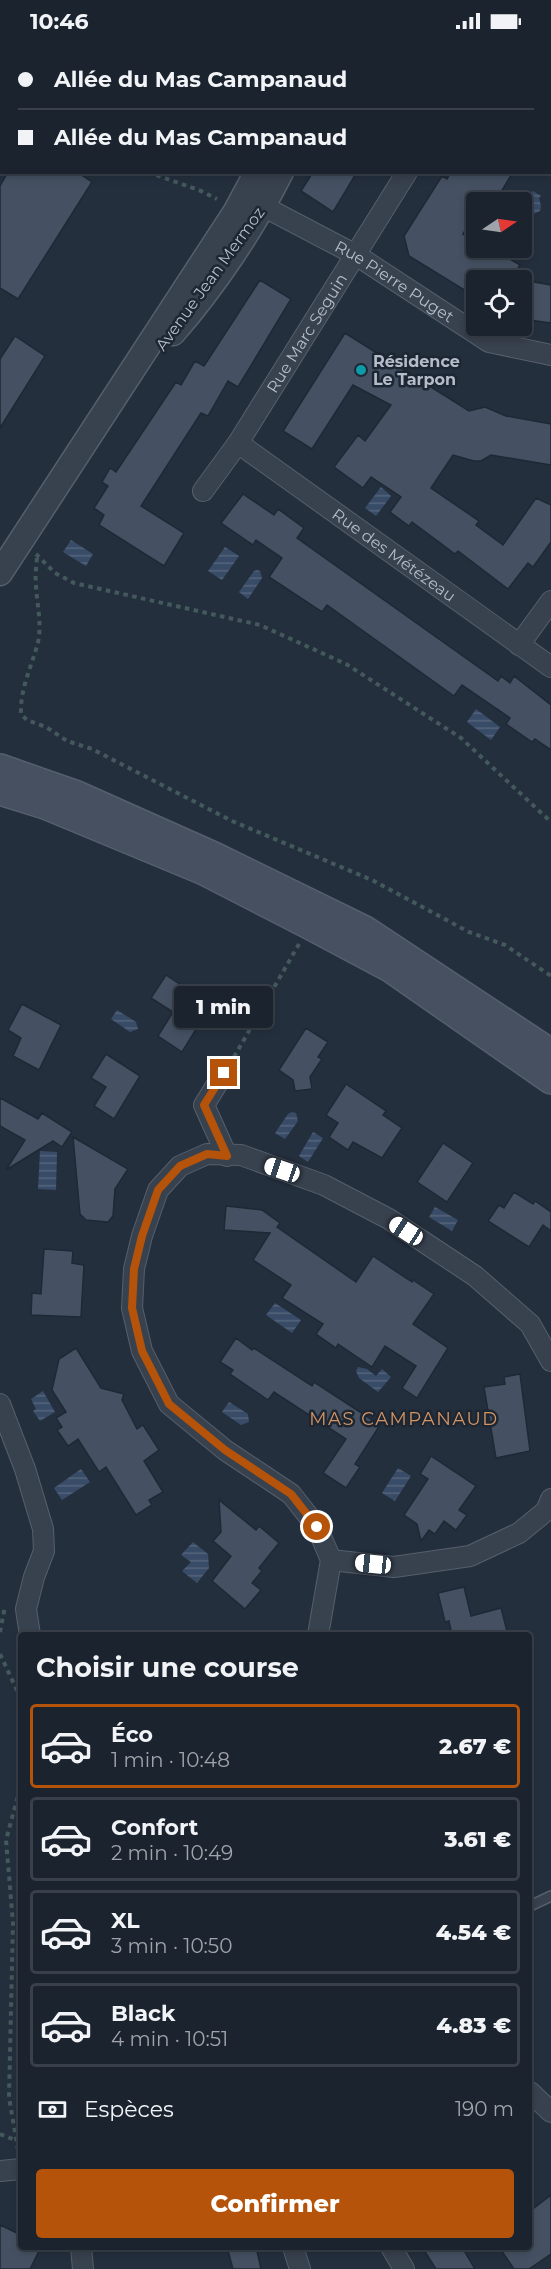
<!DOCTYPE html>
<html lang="fr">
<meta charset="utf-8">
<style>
body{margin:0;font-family:Montserrat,sans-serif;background:#242b36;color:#f1f3f6;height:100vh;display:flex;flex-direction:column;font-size:22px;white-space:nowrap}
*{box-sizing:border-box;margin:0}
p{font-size:20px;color:#a0a4aa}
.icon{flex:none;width:33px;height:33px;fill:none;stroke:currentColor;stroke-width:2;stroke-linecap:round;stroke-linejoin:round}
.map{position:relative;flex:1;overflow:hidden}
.panel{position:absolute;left:18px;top:1590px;width:514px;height:618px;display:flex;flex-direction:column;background:#1b232e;border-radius:6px;box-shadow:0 3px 9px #0003,0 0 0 2px #39404a}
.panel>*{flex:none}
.top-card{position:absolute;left:0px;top:0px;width:552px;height:132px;box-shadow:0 3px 9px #0003,0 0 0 2px #39404a;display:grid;align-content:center;height:132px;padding:0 18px;background:#1b232e}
.needle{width:39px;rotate:77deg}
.buttons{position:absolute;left:466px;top:150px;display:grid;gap:12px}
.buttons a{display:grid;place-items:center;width:66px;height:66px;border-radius:6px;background:#1b232e;box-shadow:0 3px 9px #0003,0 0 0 2px #39404a;font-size:30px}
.end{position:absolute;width:27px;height:27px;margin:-14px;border:8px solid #b45309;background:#fff;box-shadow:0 0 0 3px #fff}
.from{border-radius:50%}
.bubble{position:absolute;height:42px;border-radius:6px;background:#1b232e;box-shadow:0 3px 9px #0003,0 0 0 2px #39404a;font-size:20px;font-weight:800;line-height:42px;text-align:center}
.car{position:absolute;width:18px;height:36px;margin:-18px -9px;border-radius:8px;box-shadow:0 0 4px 2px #0007;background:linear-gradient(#fff 24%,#345 0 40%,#fff 0 76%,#345 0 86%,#fff 0)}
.top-card b{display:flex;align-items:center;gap:21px;height:57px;font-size:22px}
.top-card b+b{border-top:2px solid #39404a}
.top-card i{width:15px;height:15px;background:#f1f3f6}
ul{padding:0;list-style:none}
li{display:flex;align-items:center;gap:18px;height:84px;margin:0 12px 9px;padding:0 6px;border:3px solid #39404a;border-radius:6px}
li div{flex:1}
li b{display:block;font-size:22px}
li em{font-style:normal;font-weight:800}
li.current{border-color:#b45309}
li>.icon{width:54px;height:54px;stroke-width:1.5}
h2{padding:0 18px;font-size:27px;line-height:72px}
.pay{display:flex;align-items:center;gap:15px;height:66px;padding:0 18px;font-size:22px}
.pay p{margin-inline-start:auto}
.primary-button{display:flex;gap:12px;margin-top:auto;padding:12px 18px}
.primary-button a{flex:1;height:69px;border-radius:6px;background:#b45309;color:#fff;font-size:24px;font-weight:800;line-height:69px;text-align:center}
.status{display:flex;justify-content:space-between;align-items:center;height:42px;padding:0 30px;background:#1b232e;direction:ltr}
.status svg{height:16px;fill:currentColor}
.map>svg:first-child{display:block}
</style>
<div class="status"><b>10:46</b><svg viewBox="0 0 49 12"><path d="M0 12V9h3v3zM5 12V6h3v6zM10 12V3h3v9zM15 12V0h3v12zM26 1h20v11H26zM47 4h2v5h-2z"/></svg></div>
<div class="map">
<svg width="551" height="2227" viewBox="0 0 551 2227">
<defs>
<pattern id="water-rules" width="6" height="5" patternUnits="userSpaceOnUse" patternTransform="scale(1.5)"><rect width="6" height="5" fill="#394c67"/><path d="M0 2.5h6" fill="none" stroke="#53647b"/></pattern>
</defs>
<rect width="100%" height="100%" fill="#242f3e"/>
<!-- water -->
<path fill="url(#water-rules)" d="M 533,149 L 541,154 L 539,156 L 541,164 L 540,169 L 533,172 L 522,172 L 522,160 L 516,160 Z
M 381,445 L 391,454 L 376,474 L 365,466 Z
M 71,498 L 93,512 L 86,524 L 63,510 Z
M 225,505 L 239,514 L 222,538 L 208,529 Z
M 257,528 L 260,529 L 262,536 L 248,557 L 239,550 L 254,529 Z
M 476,667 L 500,685 L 491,698 L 467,680 Z
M 117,968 L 136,980 L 138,987 L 130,990 L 111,977 Z
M 292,1070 L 296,1071 L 298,1079 L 285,1097 L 275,1091 L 288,1072 Z
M 313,1090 L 323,1096 L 308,1120 L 299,1114 Z
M 40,1109 L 57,1110 L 56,1148 L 38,1147 Z
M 435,1165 L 458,1178 L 452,1189 L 429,1175 Z
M 275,1261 L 301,1278 L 292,1291 L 266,1273 Z
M 358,1325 L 367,1327 L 376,1334 L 382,1327 L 391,1335 L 378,1350 L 359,1336 L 356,1329 Z
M 43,1349 L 55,1370 L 40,1379 L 33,1369 L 36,1367 L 31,1357 Z
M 229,1360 L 248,1372 L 249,1380 L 241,1383 L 222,1370 Z
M 398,1426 L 411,1434 L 395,1459 L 382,1451 Z
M 81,1427 L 90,1440 L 62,1458 L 54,1446 Z
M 193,1500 L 208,1512 L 209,1526 L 197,1541 L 182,1529 L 191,1520 L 181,1513 Z"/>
<!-- building -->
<path fill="#455162" stroke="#1f2835" stroke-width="1.5" d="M 8,130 L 77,130 L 92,140 L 18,257 L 0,246 L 0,144 Z
M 313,130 L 357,130 L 333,170 L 301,149 Z
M 451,130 L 513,130 L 495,160 L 477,160 L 477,169 L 463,192 L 477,201 L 477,206 L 484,206 L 493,211 L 495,208 L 520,223 L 510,238 L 477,238 L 477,251 L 468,246 L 466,249 L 409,214 L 404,194 L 442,134 L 447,137 Z
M 522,233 L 534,240 L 551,243 L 551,281 L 522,277 Z
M 260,238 L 291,257 L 238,345 L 228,339 L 208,374 L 201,371 L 141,464 L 184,491 L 164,524 L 99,483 L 104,473 L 94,466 L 108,444 L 102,440 L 110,426 L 116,430 L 176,340 L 181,343 L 195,319 L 204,324 Z
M 345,291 L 469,369 L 485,365 L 506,374 L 551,382 L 551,423 L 491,413 L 481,419 L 474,419 L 453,413 L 431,446 L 479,479 L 476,483 L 503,503 L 536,456 L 551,463 L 551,500 L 533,525 L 528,521 L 508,547 L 458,509 L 455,512 L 412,480 L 409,484 L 390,470 L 401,455 L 371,435 L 363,446 L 334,425 L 358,393 L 365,399 L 391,363 L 353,343 L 312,407 L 283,389 Z
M 15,294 L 45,314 L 0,386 L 0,317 Z
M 243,452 L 274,473 L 278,467 L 304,486 L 297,496 L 498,639 L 501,634 L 510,641 L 514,634 L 551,663 L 551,708 L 535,697 L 532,700 L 506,682 L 510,676 L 462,643 L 454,654 L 327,563 L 322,570 L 269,535 L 282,516 L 256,498 L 253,503 L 221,481 Z
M 166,933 L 211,963 L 182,1010 L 158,994 L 173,970 L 151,956 Z
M 22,962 L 61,983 L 39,1028 L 13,1014 L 21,996 L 8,988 Z
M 306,986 L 328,1000 L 318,1015 L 322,1017 L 310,1035 L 312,1047 L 295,1049 L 293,1038 L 279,1028 Z
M 106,1012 L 140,1034 L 114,1077 L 94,1064 L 106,1045 L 91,1036 Z
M 346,1042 L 386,1069 L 383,1073 L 402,1086 L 382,1116 L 353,1100 L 348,1108 L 329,1095 L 338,1081 L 326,1073 Z
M 0,1056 L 38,1077 L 42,1071 L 72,1090 L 62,1105 L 53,1099 L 6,1128 L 25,1098 L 0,1084 Z
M 73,1095 L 128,1127 L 115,1147 L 113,1174 L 108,1180 L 86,1178 L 80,1172 Z
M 443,1101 L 473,1121 L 447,1160 L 417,1140 Z
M 514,1150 L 533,1162 L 535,1159 L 551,1170 L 551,1189 L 543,1183 L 529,1205 L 488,1179 L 499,1163 L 504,1166 Z
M 226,1164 L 262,1168 L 280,1181 L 277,1185 L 356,1240 L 373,1214 L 412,1240 L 413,1238 L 434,1252 L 413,1282 L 448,1306 L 417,1356 L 402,1346 L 416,1324 L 385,1304 L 372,1325 L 338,1302 L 336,1306 L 316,1292 L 323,1282 L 282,1256 L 291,1243 L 253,1218 L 270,1191 L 224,1188 Z
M 44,1207 L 73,1209 L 72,1221 L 84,1223 L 81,1275 L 31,1273 L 32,1251 L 41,1252 Z
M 236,1296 L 252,1308 L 254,1306 L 312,1344 L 314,1340 L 380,1383 L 355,1422 L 360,1425 L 346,1446 L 323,1431 L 346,1397 L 274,1350 L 268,1358 L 230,1332 L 233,1328 L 220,1320 Z
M 76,1306 L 101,1346 L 124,1352 L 122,1358 L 137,1387 L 143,1383 L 159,1408 L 144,1419 L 163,1450 L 149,1458 L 152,1463 L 136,1473 L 106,1425 L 99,1430 L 78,1397 L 68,1404 L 57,1388 L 62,1385 L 56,1376 L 66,1370 L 52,1348 L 59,1317 Z
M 520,1332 L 530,1409 L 496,1416 L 484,1345 L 505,1342 L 504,1335 Z
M 431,1414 L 476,1444 L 459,1468 L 467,1473 L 456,1488 L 444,1479 L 435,1492 L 429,1488 L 421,1499 L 417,1482 L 404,1473 L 428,1437 L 420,1432 Z
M 219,1458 L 256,1488 L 259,1484 L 279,1501 L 259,1526 L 262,1529 L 252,1541 L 261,1548 L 245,1567 L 212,1539 L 231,1514 L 213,1499 L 221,1490 Z
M 464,1545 L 471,1574 L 501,1566 L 507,1589 L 506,1589 L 507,1593 L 452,1593 L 449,1579 L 445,1580 L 438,1551 Z
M 551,2153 L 551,2212 L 529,2227 L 514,2227 L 499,2205 L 530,2205 L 530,2169 Z
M 0,2183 L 21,2193 L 21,2205 L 41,2205 L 30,2227 L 0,2227 Z
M 227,2205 L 256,2205 L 261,2227 L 233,2227 Z
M 422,2205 L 462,2205 L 475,2227 L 436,2227 Z"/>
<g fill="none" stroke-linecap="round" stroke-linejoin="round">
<defs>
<path id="service" d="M 530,1864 L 551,1854"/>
<g id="minor">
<path d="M 28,2 L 29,0"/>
<path d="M 486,2 L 487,0"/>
<path d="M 0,64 L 2,61"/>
<path id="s1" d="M 255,157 L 274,170 L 356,213 L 489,300 L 551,313"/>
<path id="s2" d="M 238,401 L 551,625"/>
<path id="s3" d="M 203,449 L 238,401 L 407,130"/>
<path d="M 519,603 L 551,559"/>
<path d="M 224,1031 L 204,1063 L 227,1114"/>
<path d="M 0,1362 L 25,1427 L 43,1487 L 44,1509 L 34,1535 L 26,1567 L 30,1593"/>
<path d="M 331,1518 L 394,1525 L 470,1514 L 519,1491 L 546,1469 L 551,1457"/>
<path d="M 318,1593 L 331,1518 L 317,1485 L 291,1452 L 225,1408 L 169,1362 L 142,1309 L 132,1266 L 134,1227 L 142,1194 L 158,1148 L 180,1124 L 207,1112 L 241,1113 L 324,1143 L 389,1177 L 475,1234 L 530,1282 L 551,1319"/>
<path d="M 530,2050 L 551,2070"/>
<path d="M 0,2129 L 21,2127"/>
<path d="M 81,2205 L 83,2227"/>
<path d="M 293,2205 L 300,2227"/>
<path d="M 391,2205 L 404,2227"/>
</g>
<path id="tertiary" d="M 321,2 L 322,0
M 341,2 L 342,0
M 173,291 C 214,244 253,186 281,130
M 0,531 L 236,169 L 257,130"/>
<path id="secondary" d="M 0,726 L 77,753 L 216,815 L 365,888 L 551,1011
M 0,749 L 45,763 L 204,829 L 309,883 L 390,926 L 551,1038"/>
</defs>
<!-- service casing -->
<use href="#service" stroke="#565f6c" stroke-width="12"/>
<!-- minor casing -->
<use href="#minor" stroke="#565f6c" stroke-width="22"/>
<!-- tertiary casing -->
<use href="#tertiary" stroke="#565f6c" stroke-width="27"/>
<!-- secondary casing -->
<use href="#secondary" stroke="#565f6c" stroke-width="30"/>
<!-- path -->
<path stroke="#44595c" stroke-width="4" stroke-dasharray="4.5 4.5" stroke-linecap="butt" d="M 148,130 L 201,149 L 217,157
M 36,512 L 55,531 L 74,541 L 260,583 L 346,622 L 461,696 L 551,780
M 37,516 C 36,525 35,535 36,544 C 37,563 42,581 38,600 C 32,624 20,646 21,672 L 27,678 L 46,685 L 67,699 L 92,707 L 232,779 L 372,838 L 469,890 L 505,903 L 551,934
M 234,1015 L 299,902
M 0,1590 L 5,1564
M 0,1612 L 21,1657
M 0,2092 L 15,2098
M 18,2108 L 9,2055 L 13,1881 L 6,1798 L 21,1743"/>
<!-- service -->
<use href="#service" stroke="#38414e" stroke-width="9"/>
<!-- minor -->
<use href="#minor" stroke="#38414e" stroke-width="20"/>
<!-- tertiary -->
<use href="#tertiary" stroke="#38414e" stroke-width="24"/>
<!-- secondary -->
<use href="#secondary" stroke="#465061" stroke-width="27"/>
</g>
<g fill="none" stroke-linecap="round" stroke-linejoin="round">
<!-- route -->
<path stroke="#b45309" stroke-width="8" d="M 224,1031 L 204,1063 L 227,1114 L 207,1112 L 180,1124 L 158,1148 L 142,1194 L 134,1227 L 132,1266 L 142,1309 L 169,1362 L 225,1408 L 291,1452 L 317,1485"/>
</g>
<!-- markers -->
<circle fill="#0f9aa8" stroke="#1d2633" stroke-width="2" cx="361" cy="328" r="6"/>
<g text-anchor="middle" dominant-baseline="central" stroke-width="5" stroke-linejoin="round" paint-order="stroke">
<!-- street labels -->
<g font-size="16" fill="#b4bcc9" stroke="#1d2633">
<text transform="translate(210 237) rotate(-54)">Avenue Jean Mermoz</text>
<text stroke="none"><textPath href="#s1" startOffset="162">Rue Pierre Puget</textPath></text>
<text stroke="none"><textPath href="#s3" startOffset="189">Rue Marc Seguin</textPath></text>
<text stroke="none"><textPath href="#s2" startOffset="192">Rue des Métézeau</textPath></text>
</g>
<!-- poi labels -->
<g font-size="16" font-weight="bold" fill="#b4bcc9" stroke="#1d2633" text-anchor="start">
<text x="373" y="319">Résidence<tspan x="373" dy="18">Le Tarpon</tspan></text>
</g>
<!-- neighbourhood labels -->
<g font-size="18" letter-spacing="1.5" fill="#d59563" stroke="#1d2633">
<text x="404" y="1377">MAS CAMPANAUD</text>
</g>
</g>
</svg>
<div class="buttons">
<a><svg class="needle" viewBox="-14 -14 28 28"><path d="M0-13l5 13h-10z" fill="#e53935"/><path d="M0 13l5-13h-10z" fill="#a0a4aa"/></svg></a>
<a><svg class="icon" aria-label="locate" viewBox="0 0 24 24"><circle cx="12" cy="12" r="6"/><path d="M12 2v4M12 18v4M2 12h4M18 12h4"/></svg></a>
</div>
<i class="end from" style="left:317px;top:1485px"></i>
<i class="end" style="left:224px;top:1031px"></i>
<div class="bubble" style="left:174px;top:944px;width:99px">1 min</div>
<i class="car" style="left:282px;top:1128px;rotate:289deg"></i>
<i class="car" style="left:406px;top:1189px;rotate:303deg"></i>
<i class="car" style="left:373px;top:1522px;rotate:276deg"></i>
<div class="top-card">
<b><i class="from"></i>Allée du Mas Campanaud</b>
<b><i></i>Allée du Mas Campanaud</b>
</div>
<section class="panel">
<h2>Choisir une course</h2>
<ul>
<li class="current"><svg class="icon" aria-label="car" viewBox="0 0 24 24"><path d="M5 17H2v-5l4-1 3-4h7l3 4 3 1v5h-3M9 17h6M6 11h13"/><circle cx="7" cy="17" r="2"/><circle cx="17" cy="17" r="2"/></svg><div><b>Éco</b><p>1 min · 10:48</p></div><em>2.67 €</em></li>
<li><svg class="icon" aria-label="car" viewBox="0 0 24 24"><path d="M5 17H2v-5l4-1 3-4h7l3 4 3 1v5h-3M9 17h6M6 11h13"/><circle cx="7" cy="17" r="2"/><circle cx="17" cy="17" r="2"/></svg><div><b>Confort</b><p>2 min · 10:49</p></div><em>3.61 €</em></li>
<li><svg class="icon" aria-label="car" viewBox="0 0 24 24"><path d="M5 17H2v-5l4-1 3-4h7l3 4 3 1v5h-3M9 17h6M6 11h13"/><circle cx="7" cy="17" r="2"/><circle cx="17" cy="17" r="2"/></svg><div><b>XL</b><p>3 min · 10:50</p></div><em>4.54 €</em></li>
<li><svg class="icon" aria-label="car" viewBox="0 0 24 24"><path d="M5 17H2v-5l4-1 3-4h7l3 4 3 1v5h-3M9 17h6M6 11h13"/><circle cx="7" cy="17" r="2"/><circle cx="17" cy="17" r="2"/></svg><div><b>Black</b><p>4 min · 10:51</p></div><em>4.83 €</em></li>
</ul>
<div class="pay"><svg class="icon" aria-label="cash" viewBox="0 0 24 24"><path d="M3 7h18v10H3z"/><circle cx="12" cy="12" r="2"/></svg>Espèces<p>190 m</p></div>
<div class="primary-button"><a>Confirmer</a></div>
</section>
</div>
